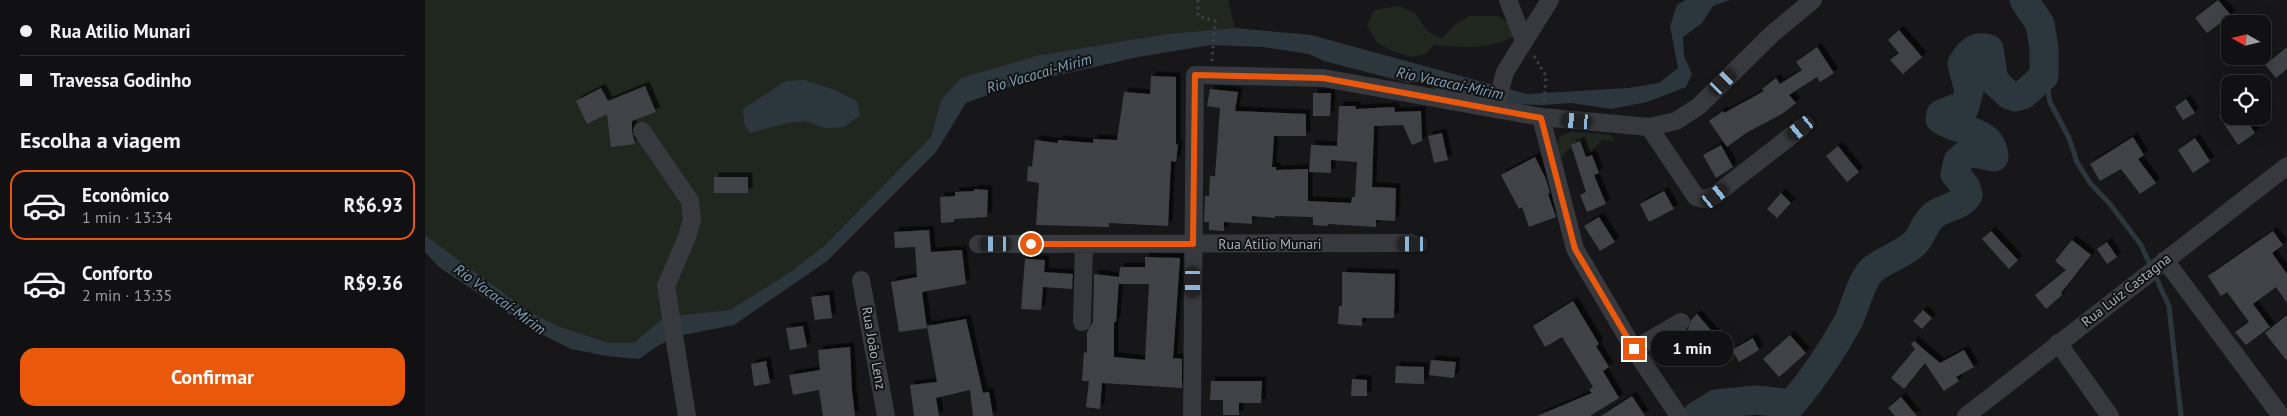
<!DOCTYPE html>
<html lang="pt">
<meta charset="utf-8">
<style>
body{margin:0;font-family:"PT Sans",sans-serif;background:#1e1f21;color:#f1f3f6;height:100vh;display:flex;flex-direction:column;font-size:19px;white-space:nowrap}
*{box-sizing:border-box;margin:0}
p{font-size:16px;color:#9c9da0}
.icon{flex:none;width:28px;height:28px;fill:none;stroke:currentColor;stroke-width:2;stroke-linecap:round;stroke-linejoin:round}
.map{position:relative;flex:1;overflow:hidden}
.sheet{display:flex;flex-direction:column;background:#111113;width:425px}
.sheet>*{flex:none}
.hud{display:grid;align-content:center;height:110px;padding:0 20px;background:#111113}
.needle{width:32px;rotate:278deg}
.fabs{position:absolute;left:1796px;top:15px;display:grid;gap:10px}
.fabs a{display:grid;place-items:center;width:50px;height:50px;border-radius:10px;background:#111113;box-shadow:0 5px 20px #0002,0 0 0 1px #303133;font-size:25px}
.end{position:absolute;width:22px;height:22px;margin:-11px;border:6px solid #ea580c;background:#fff;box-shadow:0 0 0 2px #fff}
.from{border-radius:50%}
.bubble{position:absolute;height:35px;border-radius:15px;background:#111113;box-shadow:0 5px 20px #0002,0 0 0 1px #303133;font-size:16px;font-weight:700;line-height:35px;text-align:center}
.car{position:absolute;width:15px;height:30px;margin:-15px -8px;border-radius:6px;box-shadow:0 0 4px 1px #0007;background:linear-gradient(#222 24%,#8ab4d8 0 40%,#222 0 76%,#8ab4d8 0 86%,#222 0)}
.hud b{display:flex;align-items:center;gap:18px;height:48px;font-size:19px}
.hud b+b{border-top:1px solid #303133}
.hud i{width:12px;height:12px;background:#f1f3f6}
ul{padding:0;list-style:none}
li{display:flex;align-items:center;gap:15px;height:70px;margin:0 10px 8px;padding:0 10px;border:2px solid transparent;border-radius:15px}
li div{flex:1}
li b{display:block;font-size:19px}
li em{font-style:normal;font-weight:700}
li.active{border-color:#ea580c}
li>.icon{width:45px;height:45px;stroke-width:1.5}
h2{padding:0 20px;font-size:22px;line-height:60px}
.button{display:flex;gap:10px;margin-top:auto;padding:10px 20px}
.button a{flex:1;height:58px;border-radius:15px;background:#ea580c;color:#fff;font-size:20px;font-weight:700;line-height:58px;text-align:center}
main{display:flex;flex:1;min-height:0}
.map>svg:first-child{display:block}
</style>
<main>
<section class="sheet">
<div class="hud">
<b><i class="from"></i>Rua Atilio Munari</b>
<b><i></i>Travessa Godinho</b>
</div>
<h2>Escolha a viagem</h2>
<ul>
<li class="active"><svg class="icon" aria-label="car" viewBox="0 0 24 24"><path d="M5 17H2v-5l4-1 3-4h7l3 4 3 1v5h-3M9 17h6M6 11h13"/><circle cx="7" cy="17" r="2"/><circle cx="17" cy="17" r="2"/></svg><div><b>Econômico</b><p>1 min · 13:34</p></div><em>R$6.93</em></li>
<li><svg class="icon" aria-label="car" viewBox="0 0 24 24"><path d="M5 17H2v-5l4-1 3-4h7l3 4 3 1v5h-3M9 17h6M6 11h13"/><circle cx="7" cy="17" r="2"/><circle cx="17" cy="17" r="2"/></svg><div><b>Conforto</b><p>2 min · 13:35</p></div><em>R$9.36</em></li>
</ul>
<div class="button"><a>Confirmar</a></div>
</section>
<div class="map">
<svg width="1862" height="416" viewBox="0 0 1862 416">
<defs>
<filter id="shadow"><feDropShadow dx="4.5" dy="-4.5" stdDeviation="0" flood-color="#0009"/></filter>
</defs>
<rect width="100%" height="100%" fill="#171719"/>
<!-- green -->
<path fill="#1f271f" d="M 0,0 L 803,0 L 810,28 L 741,34 L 615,55 L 516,100 L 506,137 L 400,245 L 367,271 L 305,310 L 239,317 L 209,343 L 184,343 L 135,327 L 103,311 L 0,235 Z
M 973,6 L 990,13 L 1003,32 L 1017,38 L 1029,25 L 1044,16 L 1073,16 L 1091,27 L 1092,34 C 1067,51 1038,47 1009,45 L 1000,54 L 987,57 L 967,51 L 952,43 L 942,25 L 949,10 Z
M 1147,131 L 1185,135 L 1190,141 L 1177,140 L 1163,154 L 1145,148 L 1136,158 L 1131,147 L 1135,136 Z"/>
<!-- water -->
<path fill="#2c373d" d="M 1261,0 L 1305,0 L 1288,6 L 1277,23 L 1258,37 L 1259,56 L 1267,74 L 1261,87 L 1222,102 L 1186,109 L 1146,103 L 1117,105 L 1081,104 L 1012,90 L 997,81 L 984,83 L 899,61 L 884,54 L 838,47 L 786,45 L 713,57 L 587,86 L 541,103 L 511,152 L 402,261 L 309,325 L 258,335 L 234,345 L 214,359 L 182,356 L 146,349 L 106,329 L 14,267 L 0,252 L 0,235 L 103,311 L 135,327 L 184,343 L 209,343 L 239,317 L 305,310 L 367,271 L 400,245 L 506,137 L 516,100 L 536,78 L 615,55 L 741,34 L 810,28 L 886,35 L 1102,94 L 1203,88 L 1234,83 L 1253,68 L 1245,26 L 1252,5 Z
M 379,80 L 408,89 L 432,101 L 435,116 L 419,127 L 400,128 L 380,121 L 362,123 L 325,133 L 319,124 L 318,109 L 361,81 Z"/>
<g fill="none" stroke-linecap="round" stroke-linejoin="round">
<!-- stream -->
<path stroke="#2c373d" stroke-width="5" d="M 1619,68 L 1625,102 L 1644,138 L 1652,162 L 1665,183 L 1685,204 L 1716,245 L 1744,306 L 1756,416"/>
<!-- river -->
<path stroke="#2c373d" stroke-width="29" d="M 1272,416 L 1291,404 L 1331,400 L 1367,404 C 1388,379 1407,351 1423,322 C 1430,308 1436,280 1447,270 C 1460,259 1477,255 1489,244 C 1497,237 1499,223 1508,216 C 1518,207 1536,207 1543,195 L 1541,187 L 1530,174 L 1533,161 L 1544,152 L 1569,157 C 1567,128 1534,133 1515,119 L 1516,114 L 1529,109 L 1539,109 L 1544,91 L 1537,64 C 1543,53 1551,45 1564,49 L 1569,81 L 1584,95 L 1590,97 L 1598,95 L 1619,76 L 1619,48 L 1615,24 L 1599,0"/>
</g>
<!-- building -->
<path fill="#414246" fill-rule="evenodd" filter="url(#shadow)" d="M 1793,0 L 1806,15 L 1782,33 L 1770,18 Z
M 1474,30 L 1497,57 L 1478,74 L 1465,60 L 1474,53 L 1463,40 Z
M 1392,47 L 1409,73 L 1395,82 L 1392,77 L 1364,95 L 1371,103 L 1357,114 L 1321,133 L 1302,147 L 1284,121 L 1298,111 L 1299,113 L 1339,91 L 1337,89 L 1351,78 L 1355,84 L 1377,70 L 1371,62 Z
M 1862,47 L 1862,69 L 1851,78 L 1840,65 Z
M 726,76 L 751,77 L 751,144 L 753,145 L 751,162 L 746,161 L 743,226 L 684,223 L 684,227 L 611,225 L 614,183 L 602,181 L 603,166 L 607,167 L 610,140 L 633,143 L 633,140 L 668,143 L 668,139 L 692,140 L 699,92 L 725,94 Z
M 220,86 L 231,112 L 207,121 L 207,132 L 210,144 L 186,147 L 182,114 L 162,124 L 151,101 L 176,88 L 183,101 Z
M 785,89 L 813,92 L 810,111 L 881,114 L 881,136 L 849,136 L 847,167 L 851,167 L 851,170 L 883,169 L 883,201 L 926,203 L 927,197 L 930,197 L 932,162 L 906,160 L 906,173 L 884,172 L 886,145 L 912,146 L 914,106 L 931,106 L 931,109 L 969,107 L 970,112 L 996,111 L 997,141 L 987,145 L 978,125 L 949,126 L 947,187 L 971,188 L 970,221 L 951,220 L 951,227 L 903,224 L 903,226 L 888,225 L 888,217 L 850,216 L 850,218 L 827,216 L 827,224 L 799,222 L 799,231 L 784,230 L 784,222 L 779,222 L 780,196 L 784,196 L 785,176 L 790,176 L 795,108 L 782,106 Z
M 888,93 L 906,93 L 905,116 L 888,116 Z
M 1761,99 L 1770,113 L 1758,120 L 1750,107 Z
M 1794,116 L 1819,116 L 1830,133 L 1813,145 Z
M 1017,133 L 1023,160 L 1009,163 L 1003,136 Z
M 1708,137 L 1719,155 L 1713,159 L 1731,183 L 1715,194 L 1696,169 L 1675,181 L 1665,164 Z
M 1770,138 L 1785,161 L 1768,173 L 1753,150 Z
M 1155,141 L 1161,157 L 1167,155 L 1174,173 L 1169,175 L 1181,204 L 1162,212 L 1155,195 L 1161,192 L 1146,145 Z
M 1296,145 L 1308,167 L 1291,178 L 1278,155 Z
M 1413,146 L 1434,172 L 1422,182 L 1401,156 Z
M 1110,157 L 1121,179 L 1125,193 L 1123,194 L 1131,217 L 1104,227 L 1097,207 L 1094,209 L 1076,175 Z
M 289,177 L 323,177 L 323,193 L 289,193 Z
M 549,189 L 563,190 L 562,217 L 529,219 L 529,222 L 516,223 L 515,197 L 530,196 L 530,192 L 549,191 Z
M 1239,191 L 1249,209 L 1224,222 L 1215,204 Z
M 1356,193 L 1366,203 L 1352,218 L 1342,209 Z
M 1174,217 L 1190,242 L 1175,251 L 1159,226 Z
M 504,230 L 506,252 L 537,250 L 541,284 L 497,292 L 502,328 L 474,332 L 466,282 L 492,277 L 490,247 L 470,248 L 469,232 Z
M 1566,231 L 1593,260 L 1584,269 L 1557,239 Z
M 1848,231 L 1858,245 L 1847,253 L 1862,274 L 1862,303 L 1851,287 L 1828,304 L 1845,327 L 1821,345 L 1810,332 L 1824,322 L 1802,292 L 1796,296 L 1783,276 Z
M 1647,240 L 1666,255 L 1636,293 L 1637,295 L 1621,309 L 1610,295 L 1641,270 L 1630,261 Z
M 1682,242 L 1692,257 L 1682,264 L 1672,249 Z
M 720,257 L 755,258 L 748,358 L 757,359 L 757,388 L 677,383 L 675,409 L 661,407 L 664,381 L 657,381 L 659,352 L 662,353 L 662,332 L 668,322 L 669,274 L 694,277 L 695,267 L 720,267 ZM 694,280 L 694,284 L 724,284 L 720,360 L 689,357 L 689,322 L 691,322 Z
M 600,259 L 620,260 L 619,272 L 648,274 L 647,289 L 618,287 L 616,310 L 596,309 Z
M 917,272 L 970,274 L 969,318 L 937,318 L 937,326 L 913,324 L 914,306 L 917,306 Z
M 404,295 L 407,318 L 390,320 L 386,297 Z
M 1148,301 L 1174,344 L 1171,346 L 1184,367 L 1178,371 L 1194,398 L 1165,416 L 1112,416 L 1167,393 L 1164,390 L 1168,387 L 1137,337 L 1120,347 L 1108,326 Z
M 1498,310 L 1507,318 L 1497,329 L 1488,321 Z
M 1272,314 L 1291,336 L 1278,347 L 1263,330 L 1266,320 Z
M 1862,315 L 1862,361 L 1840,333 Z
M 541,319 L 558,393 L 564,392 L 568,416 L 548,416 L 545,390 L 511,398 L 514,416 L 489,416 L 485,385 L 512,382 L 502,326 Z
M 378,326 L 382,347 L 365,350 L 361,328 Z
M 1365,335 L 1381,353 L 1354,377 L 1338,359 Z
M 1328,338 L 1334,350 L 1314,362 L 1307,350 Z
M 1489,341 L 1515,363 L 1539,350 L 1549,367 L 1531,377 L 1534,381 L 1519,391 L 1500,363 L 1479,389 L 1466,378 L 1490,349 L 1486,344 Z
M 425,347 L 427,391 L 430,416 L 398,416 L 394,390 L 368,395 L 364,375 L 395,370 L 393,350 Z
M 1006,360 L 1031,362 L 1029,378 L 1004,375 Z
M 341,361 L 345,383 L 329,386 L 326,364 Z
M 971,366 L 999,367 L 999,384 L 970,383 Z
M 927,379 L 942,380 L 942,396 L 926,396 Z
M 786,381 L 837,381 L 836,403 L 814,403 L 814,415 L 798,415 L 798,400 L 785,400 Z
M 1207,396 L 1220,416 L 1176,416 Z
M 1476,397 L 1492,416 L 1470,416 L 1463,408 Z"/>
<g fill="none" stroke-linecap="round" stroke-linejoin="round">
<!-- path -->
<path stroke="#3e4045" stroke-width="3" stroke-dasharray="2.5 4" stroke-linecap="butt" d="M 773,0 L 773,16 L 790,21 L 787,61
M 1109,56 L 1121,76 L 1119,101"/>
<!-- minor -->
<path stroke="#38393e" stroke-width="18" d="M 1083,0 L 1099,41
M 1070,109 L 1080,72 L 1125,0
M 1116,117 L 1150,249 L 1209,349 L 1254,416
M 1224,127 L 1271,197 L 1279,199 L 1289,196 L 1376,128
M 217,131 L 265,201 L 267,220 L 262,237 L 241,286 L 262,416
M 553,244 L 987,243
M 1740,260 L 1856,416
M 436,280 L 461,416
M 657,322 L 659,244
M 1633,343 L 1685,416
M 1209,349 L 1256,322
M 767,416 L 770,75 L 898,78 L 1116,117 L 1224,127 L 1251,121 L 1274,106 L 1347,34 L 1388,0
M 1541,416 L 1862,166"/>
</g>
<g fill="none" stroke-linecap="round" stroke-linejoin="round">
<!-- route -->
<path stroke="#ea580c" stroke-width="6" d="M 606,244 L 768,244 L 770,75 L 898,78 L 1116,118 L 1150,249 L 1209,349"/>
</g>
<g text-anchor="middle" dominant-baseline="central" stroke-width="4" stroke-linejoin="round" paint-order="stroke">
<!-- street labels -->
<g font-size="14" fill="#a8afb9" stroke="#121214">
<text x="845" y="244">Rua Atilio Munari</text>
<text transform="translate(1701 290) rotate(-38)">Rua Luiz Castagna</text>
<text transform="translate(449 348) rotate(80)">Rua João Lenz</text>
</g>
<!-- water labels -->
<g font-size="15" font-style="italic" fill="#7fa0b5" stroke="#121214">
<text transform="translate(614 73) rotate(-16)">Rio Vacacaí-Mirim</text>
<text transform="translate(1025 83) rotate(12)">Rio Vacacaí-Mirim</text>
<text transform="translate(75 299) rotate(36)">Rio Vacacaí-Mirim</text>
</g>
</g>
</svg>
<div class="fabs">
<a><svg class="needle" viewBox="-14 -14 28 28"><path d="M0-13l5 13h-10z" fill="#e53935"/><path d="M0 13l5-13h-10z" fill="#9c9da0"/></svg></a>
<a><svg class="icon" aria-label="locate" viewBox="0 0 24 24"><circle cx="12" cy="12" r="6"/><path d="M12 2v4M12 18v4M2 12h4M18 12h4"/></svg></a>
</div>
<i class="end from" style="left:606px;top:244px"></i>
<i class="end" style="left:1209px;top:349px"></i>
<div class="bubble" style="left:1226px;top:331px;width:82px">1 min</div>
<i class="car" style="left:1298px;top:82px;rotate:46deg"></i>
<i class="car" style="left:1152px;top:121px;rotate:275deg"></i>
<i class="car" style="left:1376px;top:128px;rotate:231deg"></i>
<i class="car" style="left:1290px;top:196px;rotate:51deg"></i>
<i class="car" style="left:571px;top:244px;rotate:270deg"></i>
<i class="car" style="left:988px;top:244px;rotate:270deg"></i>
<i class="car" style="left:768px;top:282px;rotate:180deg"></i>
</div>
</main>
